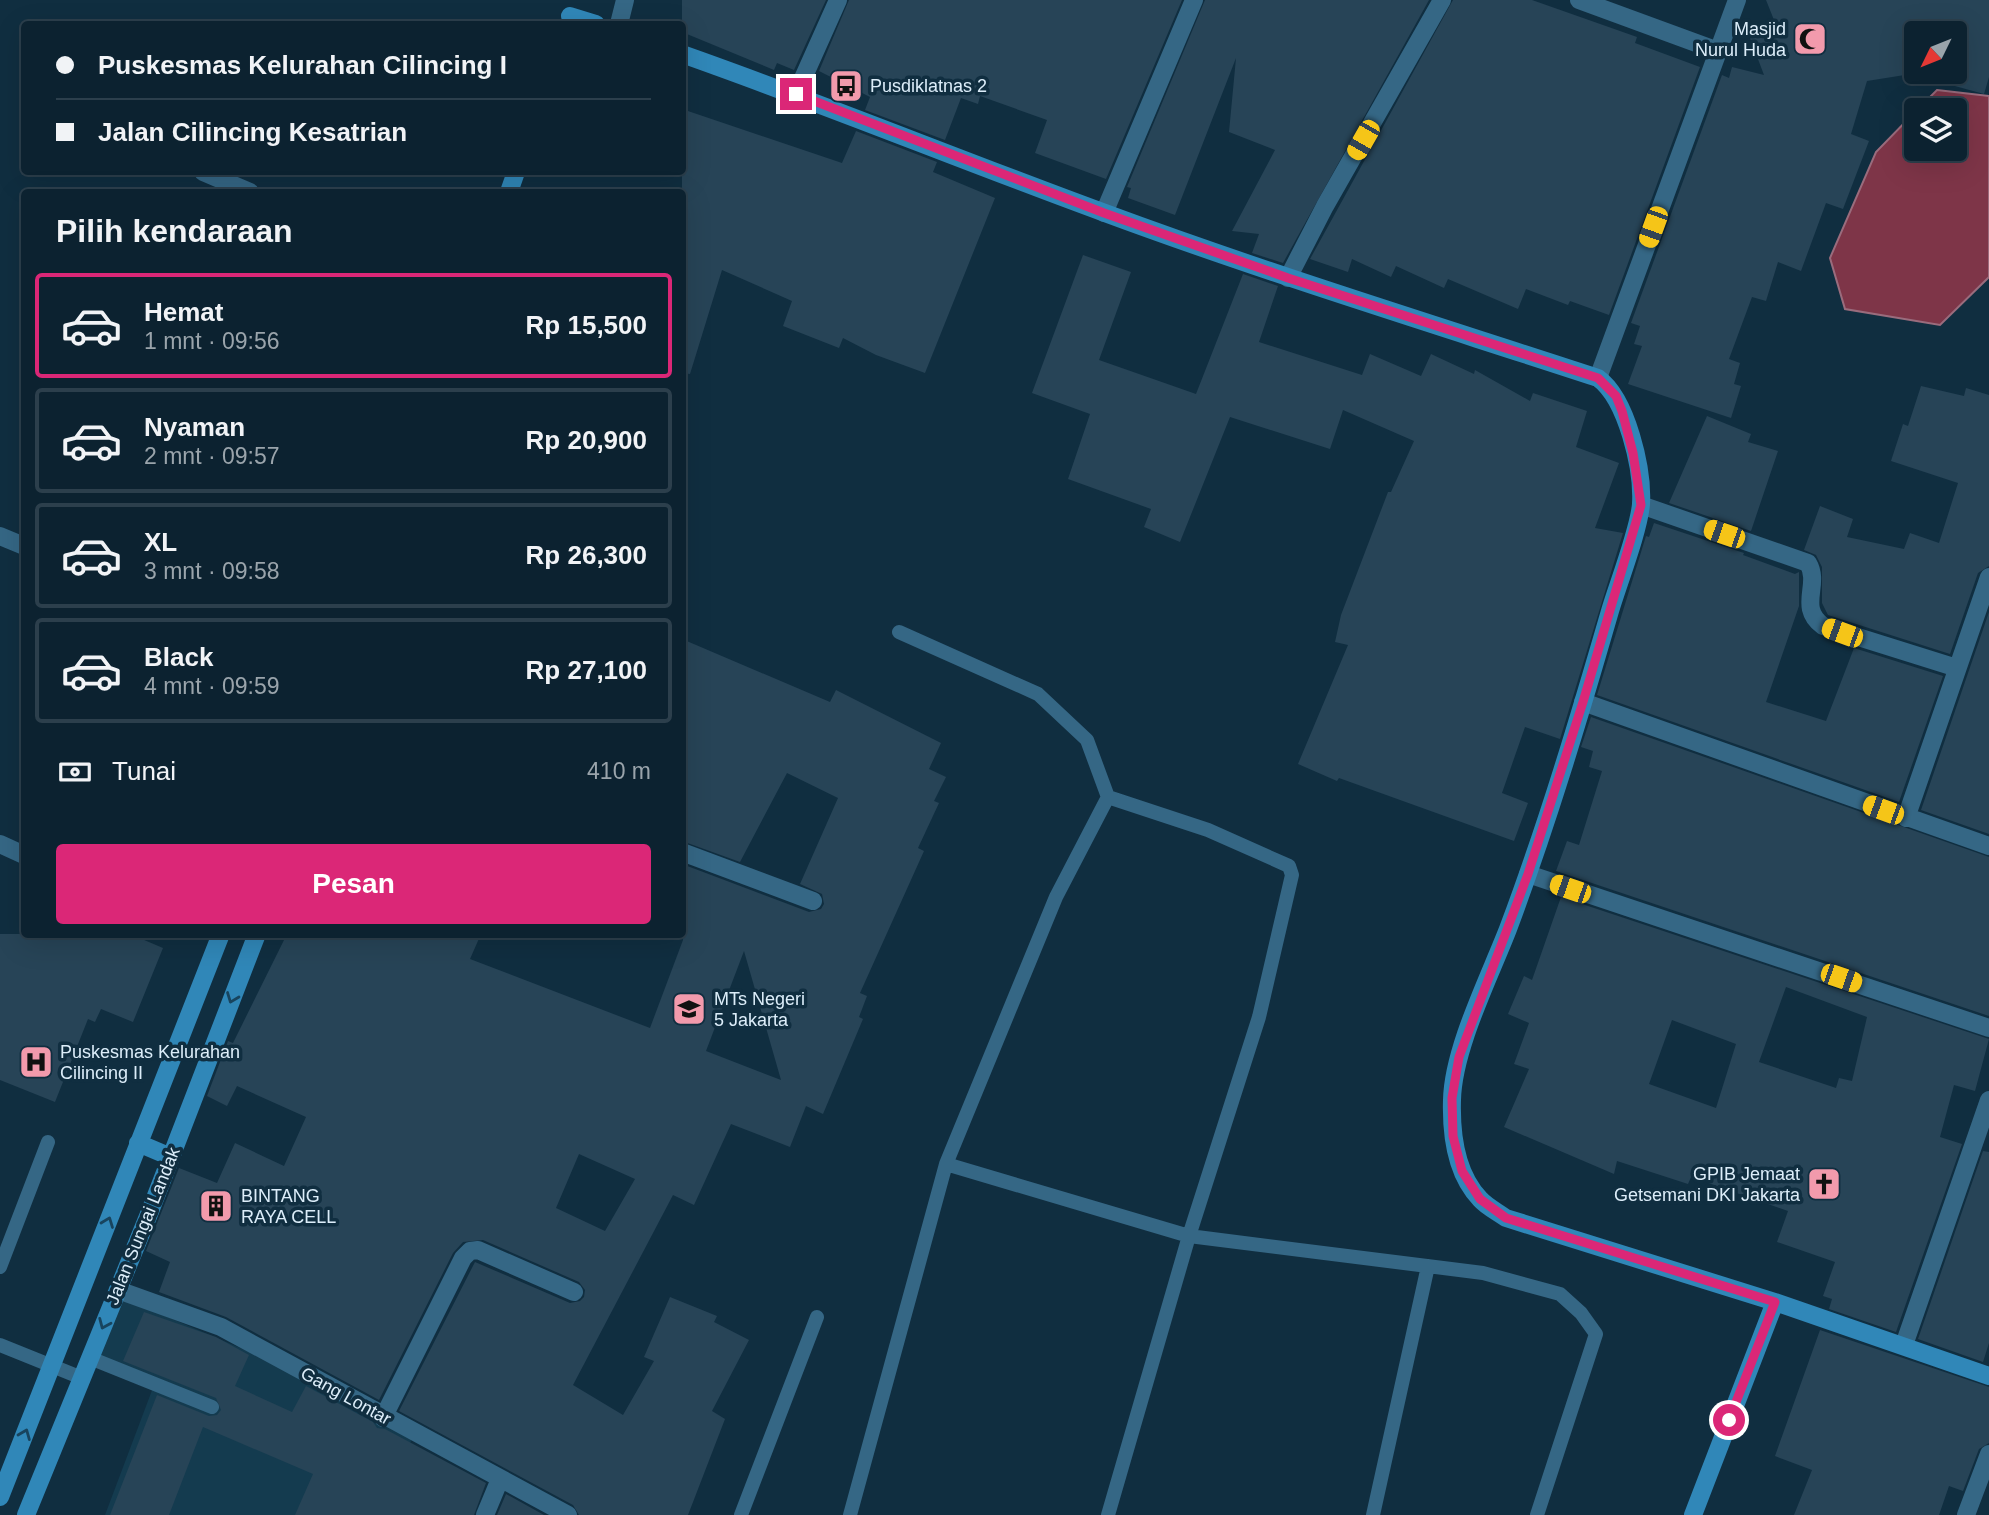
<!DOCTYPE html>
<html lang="id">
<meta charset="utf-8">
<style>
body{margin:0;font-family:Helvetica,sans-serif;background:#1a2f3c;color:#f1f3f6;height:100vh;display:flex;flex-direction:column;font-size:26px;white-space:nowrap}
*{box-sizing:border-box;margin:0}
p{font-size:23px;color:#9aa4ab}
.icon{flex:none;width:38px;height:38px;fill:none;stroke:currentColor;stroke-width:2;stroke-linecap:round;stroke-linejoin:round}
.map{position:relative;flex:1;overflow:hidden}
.side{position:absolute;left:21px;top:189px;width:665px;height:749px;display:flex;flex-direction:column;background:#0c2230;border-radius:7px;box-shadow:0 7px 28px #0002,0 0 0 2px #2c3f4c}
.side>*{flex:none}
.top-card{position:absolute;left:21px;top:21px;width:665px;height:154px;border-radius:7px;box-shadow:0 7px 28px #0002,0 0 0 2px #2c3f4c;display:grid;align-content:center;height:154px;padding:0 35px;background:#0c2230}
.needle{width:46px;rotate:227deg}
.tools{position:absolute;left:1904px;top:21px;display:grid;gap:14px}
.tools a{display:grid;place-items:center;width:63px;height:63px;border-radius:7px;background:#0c2230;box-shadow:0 7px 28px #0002,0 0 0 2px #2c3f4c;font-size:35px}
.end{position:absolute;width:32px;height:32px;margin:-16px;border:9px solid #db2777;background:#fff;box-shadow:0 0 0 4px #fff}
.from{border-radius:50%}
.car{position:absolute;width:21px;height:42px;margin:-21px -10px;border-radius:9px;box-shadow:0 0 5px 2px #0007;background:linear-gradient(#f5c518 24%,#345 0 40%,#f5c518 0 76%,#345 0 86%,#f5c518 0)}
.top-card b{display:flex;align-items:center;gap:24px;height:66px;font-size:26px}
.top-card b+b{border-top:2px solid #2c3f4c}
.top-card i{width:18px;height:18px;background:#f1f3f6}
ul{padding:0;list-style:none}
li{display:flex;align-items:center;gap:21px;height:105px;margin:0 14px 10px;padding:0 21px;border:4px solid #2c3f4c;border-radius:7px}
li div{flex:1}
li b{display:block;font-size:26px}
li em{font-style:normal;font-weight:800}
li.active{border-color:#db2777}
li>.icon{width:63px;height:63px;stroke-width:1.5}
h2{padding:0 35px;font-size:32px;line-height:84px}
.pay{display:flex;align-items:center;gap:18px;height:77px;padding:0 35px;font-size:26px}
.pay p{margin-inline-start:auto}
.primary-button{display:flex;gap:14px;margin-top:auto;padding:14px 35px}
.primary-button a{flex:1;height:80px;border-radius:7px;background:#db2777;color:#fff;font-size:28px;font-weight:800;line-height:80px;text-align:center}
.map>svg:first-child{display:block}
</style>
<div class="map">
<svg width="1989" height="1515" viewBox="0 0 1989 1515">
<rect width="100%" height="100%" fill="#102e40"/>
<!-- built -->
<path fill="#143b4f" d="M 121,1297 L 268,1360 L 412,1439 L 378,1515 L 105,1515 L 154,1385 L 96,1359 Z"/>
<!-- water -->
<path fill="#7e3548" stroke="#9a6c7d" stroke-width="2" d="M 1937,90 L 1989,96 L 1989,277 L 1940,325 L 1845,309 L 1830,258 L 1876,152 L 1916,111 L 1916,149 L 1955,149 L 1955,110 L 1917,110 Z"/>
<!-- building -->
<path fill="#274457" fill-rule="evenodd" d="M 682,0 L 826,0 L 794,70 L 777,63 L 774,70 L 682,32 Z
M 849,0 L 1182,0 L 1106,179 L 1035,153 L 1047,120 L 980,96 L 978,104 L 961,98 L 945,140 L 865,110 L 870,97 L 819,71 Z
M 1205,0 L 1429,0 L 1283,263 L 1252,253 L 1259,234 L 1232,231 L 1275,150 L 1229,132 L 1236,58 L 1175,215 L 1128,198 L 1131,188 L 1127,187 Z
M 1453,0 L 1532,0 L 1637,37 L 1635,43 L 1700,67 L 1609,315 L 1570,301 L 1568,305 L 1526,289 L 1518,309 L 1448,279 L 1444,288 L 1396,266 L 1391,277 L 1352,259 L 1348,272 L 1310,259 Z
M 1766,0 L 1989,0 L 1989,77 L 1984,94 L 1911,74 L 1867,81 L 1851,134 L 1869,141 L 1843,209 L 1826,203 L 1801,271 L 1778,262 L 1766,301 L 1752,297 L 1729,359 L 1740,363 L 1734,384 L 1741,386 L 1731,418 L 1628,384 L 1642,346 L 1634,344 L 1640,326 L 1631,323 L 1722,75 L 1729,78 L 1732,67 L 1764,75 L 1747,30 L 1774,20 ZM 1916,33 L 1955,33 L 1955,72 L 1916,72 Z
M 682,109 L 842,163 L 856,131 L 937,162 L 933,172 L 995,198 L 925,373 L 876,355 L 843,338 L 839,348 L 783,326 L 792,301 L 722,270 L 690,374 L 682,373 Z
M 1083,255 L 1131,272 L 1099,360 L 1196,394 L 1243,274 L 1278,286 L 1259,342 L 1362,375 L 1370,354 L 1421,376 L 1431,354 L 1474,374 L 1475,370 L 1530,401 L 1533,393 L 1587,411 L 1576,447 L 1619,463 L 1595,528 L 1623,533 L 1560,739 L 1525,727 L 1502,793 L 1528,803 L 1514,841 L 1339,778 L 1337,781 L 1298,764 L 1348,645 L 1335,642 L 1341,615 L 1388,492 L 1391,492 L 1414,441 L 1343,410 L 1330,449 L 1230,417 L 1180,542 L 1144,527 L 1151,509 L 1068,479 L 1090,414 L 1032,393 Z
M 1921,386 L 1964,396 L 1966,388 L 1989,395 L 1989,566 L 1978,573 L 1950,654 L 1828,615 L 1822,603 L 1822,567 L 1816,555 L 1804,550 L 1820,506 L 1853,519 L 1847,537 L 1904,549 L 1910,533 L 1939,543 L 1958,483 L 1891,461 L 1903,424 L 1908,426 Z
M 1707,416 L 1751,434 L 1748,442 L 1778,451 L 1751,531 L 1669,503 Z
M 1654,523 L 1744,553 L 1743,555 L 1795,574 L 1799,572 L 1799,606 L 1766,702 L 1826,721 L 1854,648 L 1943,676 L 1899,802 L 1597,695 L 1646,536 L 1649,537 Z
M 1989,612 L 1989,834 L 1921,810 Z
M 682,639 L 830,702 L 836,690 L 941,743 L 929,769 L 946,777 L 934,801 L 939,803 L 918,848 L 924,851 L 860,993 L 867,996 L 859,1017 L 863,1019 L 823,1114 L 806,1106 L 790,1147 L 731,1124 L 694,1205 L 673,1195 L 573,1385 L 623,1415 L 654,1361 L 644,1357 L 670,1297 L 717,1316 L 714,1322 L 749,1340 L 712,1411 L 725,1419 L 688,1515 L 579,1515 L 573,1505 L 399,1411 L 475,1262 L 570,1303 L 580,1301 L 584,1297 L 585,1290 L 579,1282 L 483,1240 L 463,1242 L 453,1253 L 379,1400 L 226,1317 L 159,1292 L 170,1262 L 146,1251 L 179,1168 L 217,1183 L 235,1143 L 284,1166 L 306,1117 L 237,1086 L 227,1106 L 207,1096 L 228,1041 L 233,1043 L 287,934 L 481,934 L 470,959 L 650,1028 L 683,940 L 682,864 L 809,912 L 821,909 L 824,904 L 822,894 L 800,884 L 838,798 L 787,773 L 740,862 L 682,841 ZM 744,951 L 781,1080 L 706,1051 ZM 579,1154 L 635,1179 L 605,1231 L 556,1208 Z
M 1591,717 L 1989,857 L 1989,1016 L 1556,871 L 1567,841 L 1579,845 L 1602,771 L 1589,767 L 1593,751 L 1581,747 Z
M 1561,897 L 1989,1039 L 1975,1091 L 1954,1085 L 1940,1137 L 1962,1144 L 1896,1332 L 1829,1309 L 1832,1299 L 1823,1296 L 1835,1262 L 1777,1242 L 1788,1211 L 1691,1177 L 1688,1184 L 1617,1161 L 1614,1174 L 1504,1127 L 1529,1069 L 1514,1064 L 1529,1023 L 1508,1014 L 1524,976 L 1532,980 ZM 1786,987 L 1867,1017 L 1852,1081 L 1839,1078 L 1836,1088 L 1759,1062 ZM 1672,1020 L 1736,1044 L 1716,1108 L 1649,1084 Z
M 0,934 L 130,934 L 163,948 L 133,1022 L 101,1009 L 95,1022 L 88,1019 L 55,1102 L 0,1080 Z
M 1983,1151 L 1989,1152 L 1989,1343 L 1983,1362 L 1918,1339 Z
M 144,1312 L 216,1337 L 249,1355 L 235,1386 L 292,1412 L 306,1386 L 373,1422 L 377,1428 L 385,1429 L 486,1483 L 474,1515 L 295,1515 L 313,1474 L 203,1427 L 169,1515 L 110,1515 L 157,1395 L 209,1416 L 217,1415 L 221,1410 L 216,1398 L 123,1361 Z
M 1820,1330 L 1989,1387 L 1989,1443 L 1979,1449 L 1963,1491 L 1949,1486 L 1939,1515 L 1794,1515 L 1812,1470 L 1775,1456 Z
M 506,1494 L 544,1515 L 497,1515 Z"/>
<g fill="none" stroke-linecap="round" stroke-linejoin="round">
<!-- lane -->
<path stroke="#356785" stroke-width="14" d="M 899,632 L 1038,694 L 1087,740 L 1108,797
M 946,1164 L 1189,1236 L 1483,1273 L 1560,1294 L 1581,1313 L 1596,1334 L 1537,1515
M 0,1267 L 48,1142
M 0,1345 L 82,1378
M 90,1358 L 212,1407
M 741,1515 L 817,1317
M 850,1515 L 946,1164 L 1056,897 L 1108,797 L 1208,830 L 1289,866 L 1292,875 L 1259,1017 L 1189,1236 L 1108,1515
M 1373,1515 L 1428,1266"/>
<!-- street -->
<path stroke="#356785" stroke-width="18" d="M 1579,0 L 1718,51
M 619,24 L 625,0
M 796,94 L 838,0
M 203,172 L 250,192
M 1104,213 L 1194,0
M 1288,278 L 1325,206 L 1442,0
M 1598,378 L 1737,0
M 1641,505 L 1808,563 C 1821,585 1797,607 1823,626 L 1957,668
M 0,536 L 24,546
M 1583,702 L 1989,846
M 1906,818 L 1989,577
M 0,844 L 24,855
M 682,852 L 813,901
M 1528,874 L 1989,1028
M 118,1290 L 221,1327 L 568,1515
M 1904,1345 L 1989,1100
M 383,1418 L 463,1258 L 470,1251 L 478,1250 L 574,1292
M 485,1515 L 500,1479
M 1966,1515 L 1989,1454"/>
<!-- secondary -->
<path stroke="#3087b8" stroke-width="18" d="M 570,16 L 596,24
M 682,54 C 824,104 963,161 1105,213 C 1267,273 1433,324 1598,378 C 1627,399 1643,469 1641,504 C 1639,530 1618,584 1610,611 C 1579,718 1547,825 1508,929 C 1489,978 1453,1049 1452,1100 C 1451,1134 1456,1174 1480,1199 C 1487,1207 1498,1212 1506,1218 L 1775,1302 L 1989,1376
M 509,192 L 516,172
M 138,1143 L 171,1157
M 0,1497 L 221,934
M 26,1515 L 149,1214 L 257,934
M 1693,1515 L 1775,1302"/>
</g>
<!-- one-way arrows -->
<defs><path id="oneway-chevron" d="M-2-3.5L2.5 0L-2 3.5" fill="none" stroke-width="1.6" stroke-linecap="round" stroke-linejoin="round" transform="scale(1.75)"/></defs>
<g stroke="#18445e">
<use href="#oneway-chevron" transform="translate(232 998) rotate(111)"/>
<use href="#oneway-chevron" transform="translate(108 1222) rotate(-69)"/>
<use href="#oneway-chevron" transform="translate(104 1324) rotate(113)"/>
<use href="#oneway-chevron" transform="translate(25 1434) rotate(-68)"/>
</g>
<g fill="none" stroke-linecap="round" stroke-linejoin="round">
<!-- route -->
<path stroke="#db2777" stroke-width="9" d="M 796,94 L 1104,213 L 1288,278 L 1598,378 L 1616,396 L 1622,411 L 1633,453 L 1641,505 L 1583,702 L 1528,874 L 1459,1057 L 1452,1098 L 1453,1136 L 1462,1171 L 1480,1199 L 1506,1218 L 1775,1302 L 1729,1420"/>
</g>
<!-- icons -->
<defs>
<symbol id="mosque-square" viewBox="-11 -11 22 22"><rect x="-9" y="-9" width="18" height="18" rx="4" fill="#f29aac" stroke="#102e40"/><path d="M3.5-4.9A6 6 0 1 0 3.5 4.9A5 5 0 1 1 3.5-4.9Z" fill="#111"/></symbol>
<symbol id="bus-square" viewBox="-11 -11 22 22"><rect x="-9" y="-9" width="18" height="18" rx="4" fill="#f29aac" stroke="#102e40"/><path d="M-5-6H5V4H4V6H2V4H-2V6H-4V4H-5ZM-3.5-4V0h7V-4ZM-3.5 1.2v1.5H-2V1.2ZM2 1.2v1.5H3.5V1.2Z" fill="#111"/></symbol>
<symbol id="school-square" viewBox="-11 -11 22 22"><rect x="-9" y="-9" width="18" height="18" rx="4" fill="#f29aac" stroke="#102e40"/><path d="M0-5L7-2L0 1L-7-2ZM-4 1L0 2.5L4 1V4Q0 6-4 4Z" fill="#111"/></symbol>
<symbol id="hospital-square" viewBox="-11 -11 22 22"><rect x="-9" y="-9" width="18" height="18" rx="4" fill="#f29aac" stroke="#102e40"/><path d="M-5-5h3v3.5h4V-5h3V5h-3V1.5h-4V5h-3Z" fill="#111"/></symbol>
<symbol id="church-square" viewBox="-11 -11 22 22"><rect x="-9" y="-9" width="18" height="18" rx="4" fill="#f29aac" stroke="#102e40"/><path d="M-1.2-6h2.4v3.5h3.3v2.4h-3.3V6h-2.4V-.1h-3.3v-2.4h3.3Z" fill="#111"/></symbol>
<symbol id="building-square" viewBox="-11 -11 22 22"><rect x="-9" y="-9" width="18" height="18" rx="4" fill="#f29aac" stroke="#102e40"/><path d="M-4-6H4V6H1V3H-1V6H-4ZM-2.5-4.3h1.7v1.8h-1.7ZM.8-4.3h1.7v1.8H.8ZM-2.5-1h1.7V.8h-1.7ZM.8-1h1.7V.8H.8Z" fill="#111"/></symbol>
</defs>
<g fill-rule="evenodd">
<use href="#mosque-square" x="1791" y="20" width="38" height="38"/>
<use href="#bus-square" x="827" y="67" width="38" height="38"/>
<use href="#school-square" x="670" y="990" width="38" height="38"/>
<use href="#hospital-square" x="17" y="1043" width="38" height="38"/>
<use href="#church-square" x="1805" y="1165" width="38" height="38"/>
<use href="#building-square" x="197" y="1187" width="38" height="38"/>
</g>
<g text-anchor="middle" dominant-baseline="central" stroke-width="7" stroke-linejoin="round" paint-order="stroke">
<!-- poi labels -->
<g font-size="18" fill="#dcedf9" stroke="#102e40" text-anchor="start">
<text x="1786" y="29" text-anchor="end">Masjid<tspan x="1786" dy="21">Nurul Huda</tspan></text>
<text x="870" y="86">Pusdiklatnas 2</text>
<text x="714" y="999">MTs Negeri<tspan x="714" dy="21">5 Jakarta</tspan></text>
<text x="60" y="1052">Puskesmas Kelurahan<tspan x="60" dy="21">Cilincing II</tspan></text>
<text x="1800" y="1174" text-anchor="end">GPIB Jemaat<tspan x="1800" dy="21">Getsemani DKI Jakarta</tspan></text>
<text x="241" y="1196">BINTANG<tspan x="241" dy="21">RAYA CELL</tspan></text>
</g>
<!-- street labels -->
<g font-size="18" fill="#dcedf9" stroke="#102e40">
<text transform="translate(143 1226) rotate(-68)">Jalan Sungai Landak</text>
<text transform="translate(346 1396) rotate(29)">Gang Lontar</text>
</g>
</g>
</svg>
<div class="tools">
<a><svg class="needle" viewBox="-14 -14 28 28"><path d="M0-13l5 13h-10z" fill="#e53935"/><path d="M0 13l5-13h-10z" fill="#9aa4ab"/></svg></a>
<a><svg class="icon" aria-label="layers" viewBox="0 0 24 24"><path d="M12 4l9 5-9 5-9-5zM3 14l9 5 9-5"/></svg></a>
</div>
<i class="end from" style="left:1729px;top:1420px"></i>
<i class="end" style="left:796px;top:94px"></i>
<i class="car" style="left:1363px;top:140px;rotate:210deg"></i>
<i class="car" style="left:1653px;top:227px;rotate:200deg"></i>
<i class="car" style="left:1724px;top:534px;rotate:289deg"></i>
<i class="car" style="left:1842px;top:633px;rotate:290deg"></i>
<i class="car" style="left:1883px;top:810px;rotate:290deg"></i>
<i class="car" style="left:1570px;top:889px;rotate:289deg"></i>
<i class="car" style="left:1841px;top:978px;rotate:109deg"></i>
<div class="top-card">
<b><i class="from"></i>Puskesmas Kelurahan Cilincing I</b>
<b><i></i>Jalan Cilincing Kesatrian</b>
</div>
<section class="side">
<h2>Pilih kendaraan</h2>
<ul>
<li class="active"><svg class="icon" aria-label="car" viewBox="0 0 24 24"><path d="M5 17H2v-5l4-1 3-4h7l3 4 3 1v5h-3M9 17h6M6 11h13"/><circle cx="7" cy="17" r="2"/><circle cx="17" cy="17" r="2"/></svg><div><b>Hemat</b><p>1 mnt · 09:56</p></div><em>Rp 15,500</em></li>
<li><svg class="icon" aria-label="car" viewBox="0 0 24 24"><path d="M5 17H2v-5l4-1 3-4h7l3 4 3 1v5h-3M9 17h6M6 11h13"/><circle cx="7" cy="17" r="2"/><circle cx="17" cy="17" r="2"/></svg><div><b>Nyaman</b><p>2 mnt · 09:57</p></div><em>Rp 20,900</em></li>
<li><svg class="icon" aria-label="car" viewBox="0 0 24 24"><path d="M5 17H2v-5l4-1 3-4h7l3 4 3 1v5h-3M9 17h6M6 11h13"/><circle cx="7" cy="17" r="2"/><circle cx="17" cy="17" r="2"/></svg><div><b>XL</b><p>3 mnt · 09:58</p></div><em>Rp 26,300</em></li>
<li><svg class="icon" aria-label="car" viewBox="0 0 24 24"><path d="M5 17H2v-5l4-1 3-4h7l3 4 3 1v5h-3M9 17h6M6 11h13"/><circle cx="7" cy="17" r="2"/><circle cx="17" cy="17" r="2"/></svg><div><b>Black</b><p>4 mnt · 09:59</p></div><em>Rp 27,100</em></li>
</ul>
<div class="pay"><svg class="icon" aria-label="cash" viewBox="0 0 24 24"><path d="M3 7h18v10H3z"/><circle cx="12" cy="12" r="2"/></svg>Tunai<p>410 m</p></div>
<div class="primary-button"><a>Pesan</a></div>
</section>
</div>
